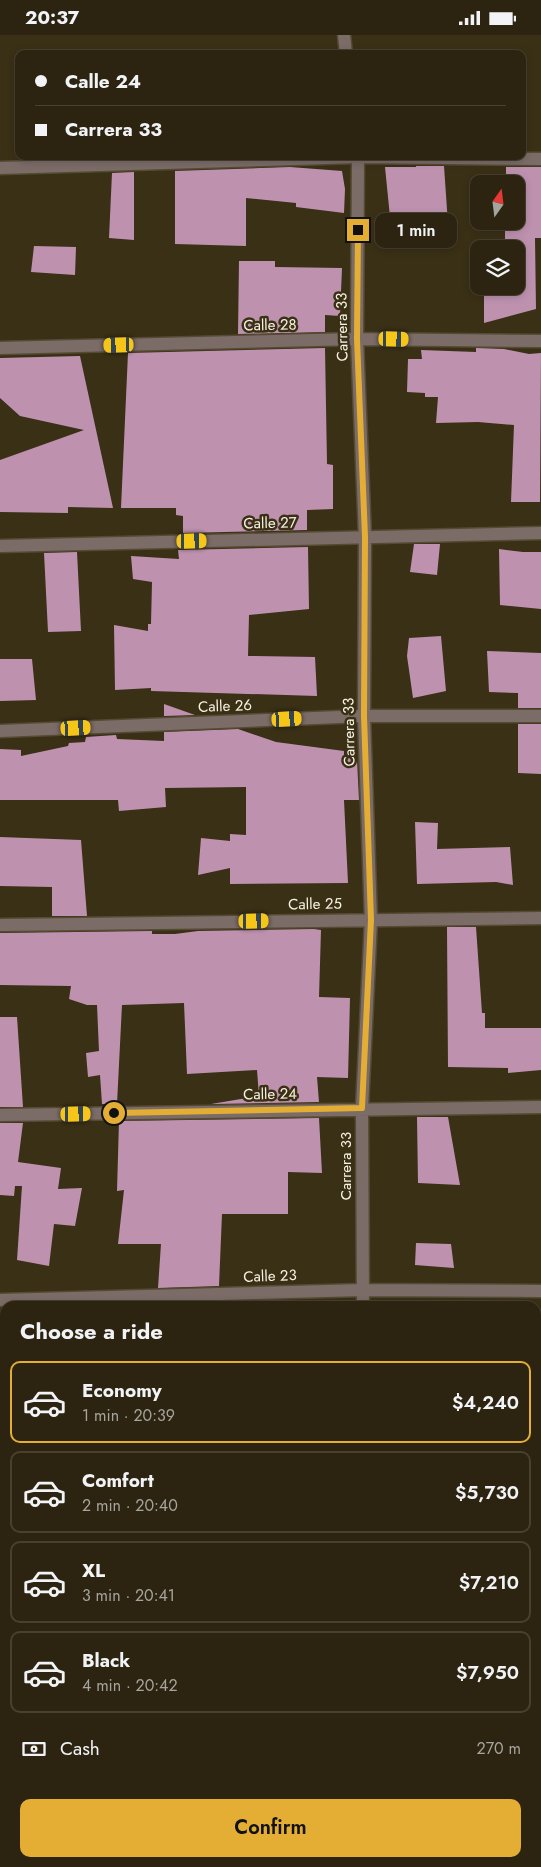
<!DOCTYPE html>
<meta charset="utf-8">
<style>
body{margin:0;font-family:Jost,sans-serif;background:#342c19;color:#f1f3f6;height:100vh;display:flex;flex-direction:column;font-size:19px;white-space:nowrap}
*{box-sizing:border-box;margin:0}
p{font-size:16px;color:#a6a49f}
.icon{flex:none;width:28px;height:28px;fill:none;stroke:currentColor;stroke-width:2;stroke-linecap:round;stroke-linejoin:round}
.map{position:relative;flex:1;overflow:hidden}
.details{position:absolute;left:0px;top:1266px;width:541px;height:566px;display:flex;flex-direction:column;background:#2c2410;border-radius:15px 15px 0 0;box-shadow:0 2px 8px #0003,0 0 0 1px #484130}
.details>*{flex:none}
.banner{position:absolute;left:15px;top:15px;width:511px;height:110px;border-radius:10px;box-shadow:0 2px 8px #0003,0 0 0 1px #484130;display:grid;align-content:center;height:110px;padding:0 20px;background:#2c2410}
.needle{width:32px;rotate:14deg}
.controls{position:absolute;left:470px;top:140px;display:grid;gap:10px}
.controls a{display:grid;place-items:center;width:55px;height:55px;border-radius:10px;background:#2c2410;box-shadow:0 2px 8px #0003,0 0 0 1px #484130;font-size:25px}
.end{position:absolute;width:22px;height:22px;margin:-11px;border:6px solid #e4ae35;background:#111;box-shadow:0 0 0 2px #111}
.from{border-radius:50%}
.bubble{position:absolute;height:35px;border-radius:10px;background:#2c2410;box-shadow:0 2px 8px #0003,0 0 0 1px #484130;font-size:16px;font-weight:600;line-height:35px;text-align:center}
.car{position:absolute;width:15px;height:30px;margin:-15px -8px;border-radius:6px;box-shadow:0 0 4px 1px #0007;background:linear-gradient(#f5c518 24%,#345 0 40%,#f5c518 0 76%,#345 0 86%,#f5c518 0)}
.banner b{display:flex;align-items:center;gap:18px;height:48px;font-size:19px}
.banner b+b{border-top:1px solid #484130}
.banner i{width:12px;height:12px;background:#f1f3f6}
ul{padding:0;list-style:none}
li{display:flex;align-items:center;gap:15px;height:82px;margin:0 10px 8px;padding:0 10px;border:2px solid #484130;border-radius:10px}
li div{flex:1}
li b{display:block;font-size:19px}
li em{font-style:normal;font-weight:600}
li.on{border-color:#e4ae35}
li>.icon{width:45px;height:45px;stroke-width:1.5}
h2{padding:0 20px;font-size:22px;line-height:60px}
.pay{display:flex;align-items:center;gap:12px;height:55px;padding:0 20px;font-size:19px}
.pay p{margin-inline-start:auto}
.cta{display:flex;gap:10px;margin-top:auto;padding:10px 20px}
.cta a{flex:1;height:58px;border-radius:10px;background:#e4ae35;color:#111;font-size:20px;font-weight:600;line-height:58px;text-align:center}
.status{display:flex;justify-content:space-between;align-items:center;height:35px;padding:0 25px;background:#2c2410;direction:ltr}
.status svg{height:14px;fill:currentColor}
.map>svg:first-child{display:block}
</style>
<div class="status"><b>20:37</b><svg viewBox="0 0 49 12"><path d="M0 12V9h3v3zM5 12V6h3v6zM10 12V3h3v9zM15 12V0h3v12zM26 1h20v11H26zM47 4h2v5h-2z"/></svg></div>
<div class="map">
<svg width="541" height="1832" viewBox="0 0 541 1832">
<rect width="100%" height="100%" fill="#3a3016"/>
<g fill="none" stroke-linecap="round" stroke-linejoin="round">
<!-- stream -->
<path stroke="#20616a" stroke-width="9" d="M 536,1468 L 541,1467
M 0,1507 L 5,1500"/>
</g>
<!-- building -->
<path fill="#be92af" d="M 416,131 L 444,131 L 448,189 L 390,182 L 385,132 L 416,132 Z
M 290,132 L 342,136 L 345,154 L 344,178 L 296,172 L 296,168 L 246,163 L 246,211 L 175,209 L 175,136 Z
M 506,132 L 541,132 L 541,203 L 535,203 L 536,274 L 484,288 L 484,251 L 516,251 L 516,214 L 500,214 L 499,210 L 505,210 L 505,186 L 516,186 L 516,149 L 506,149 Z
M 134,137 L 134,205 L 109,203 L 112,138 Z
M 34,211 L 76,212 L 75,240 L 31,237 Z
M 239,226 L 275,226 L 275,232 L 342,233 L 340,281 L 325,280 L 325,297 L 238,299 Z
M 325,313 L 327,429 L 333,430 L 333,474 L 307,475 L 307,495 L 183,498 L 183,481 L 176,480 L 176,473 L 121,473 L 128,318 Z
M 476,313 L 504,314 L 529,319 L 541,318 L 540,467 L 511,467 L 514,390 L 478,387 L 436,388 L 438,362 L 425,362 L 425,358 L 407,357 L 408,324 L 422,324 L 421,315 L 476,317 Z
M 80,321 L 113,473 L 68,472 L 68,478 L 0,477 L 0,425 L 84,395 L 20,381 L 0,363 L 0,323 Z
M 414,509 L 440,509 L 437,540 L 410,537 Z
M 308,512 L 309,574 L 249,580 L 248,621 L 315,622 L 317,661 L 151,656 L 151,653 L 115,655 L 114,590 L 148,596 L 148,589 L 151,589 L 152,547 L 133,544 L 131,521 L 179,524 L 178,515 Z
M 499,514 L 523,517 L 541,517 L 541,574 L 500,570 Z
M 77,517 L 81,596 L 48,597 L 44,518 Z
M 441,601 L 446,656 L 413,663 L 407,621 L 409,603 Z
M 487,616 L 541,618 L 541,673 L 518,673 L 518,658 L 489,657 Z
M 0,624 L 32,624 L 36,665 L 0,666 Z
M 164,669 L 195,680 L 164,681 Z
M 518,689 L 541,689 L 541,739 L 518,738 Z
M 238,694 L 276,707 L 344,716 L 344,722 L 357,725 L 359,765 L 344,765 L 348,848 L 230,849 L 230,833 L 198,840 L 201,803 L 230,806 L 230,799 L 246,800 L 246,752 L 165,753 L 166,772 L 119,776 L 118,765 L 0,765 L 0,714 L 21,715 L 21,721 L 68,711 L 69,708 L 85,707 L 86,702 L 116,700 L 117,704 L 164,706 L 164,697 Z
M 415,787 L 438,788 L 437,814 L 510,812 L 513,850 L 496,847 L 417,849 Z
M 0,802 L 81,805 L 87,881 L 52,881 L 52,852 L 0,851 Z
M 447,892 L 476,892 L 482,978 L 485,978 L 485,993 L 541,993 L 541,1035 L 508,1038 L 508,1033 L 448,1032 Z
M 314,894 L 321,895 L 319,962 L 350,963 L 348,1043 L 317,1042 L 319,1067 L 211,1069 L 259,1061 L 257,1035 L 187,1039 L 184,968 L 122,970 L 117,1069 L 102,1069 L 100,1040 L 88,1042 L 86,1018 L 99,1016 L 97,970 L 87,970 L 69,964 L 71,951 L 0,950 L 0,898 L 152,896 L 152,899 L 175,899 L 198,896 Z
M 0,982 L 17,982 L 23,1072 L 0,1072 Z
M 417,1082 L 448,1082 L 460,1150 L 418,1148 Z
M 319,1083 L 322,1138 L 288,1137 L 288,1179 L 222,1179 L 219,1251 L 158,1253 L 161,1209 L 118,1209 L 124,1155 L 117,1156 L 119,1086 Z
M 0,1088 L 23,1088 L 18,1127 L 61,1133 L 58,1154 L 82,1153 L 75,1191 L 54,1189 L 49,1231 L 17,1225 L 22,1151 L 15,1151 L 14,1161 L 0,1160 Z
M 416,1208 L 451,1209 L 454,1233 L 415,1230 Z
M 218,1267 L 218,1271 L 156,1271 L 156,1269 Z"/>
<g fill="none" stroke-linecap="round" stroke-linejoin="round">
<defs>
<path id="minor" d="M 344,0 L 346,19
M 358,121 L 357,304 L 365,502 L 364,681 L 371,885 L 362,1073 L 363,1271
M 0,133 L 358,122 L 541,124
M 0,313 L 357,304 L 541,306
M 0,511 L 541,498
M 0,696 L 364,681 L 541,681
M 0,890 L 541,883
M 0,1080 L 541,1072
M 0,1265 L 363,1255 L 541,1256
M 536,1551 L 541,1548
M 0,1632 L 5,1634
M 536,1648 L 541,1646
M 536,1721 L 541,1719
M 446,1832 L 447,1828"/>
</defs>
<!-- minor casing -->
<use href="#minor" stroke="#554b33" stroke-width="15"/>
<!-- minor -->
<use href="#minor" stroke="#7b6c68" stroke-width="12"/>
</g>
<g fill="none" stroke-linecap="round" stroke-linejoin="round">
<!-- route -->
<path stroke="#e4ae35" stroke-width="6" d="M 114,1078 L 362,1073 L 371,885 L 364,681 L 365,502 L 357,304 L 358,195"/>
</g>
<g text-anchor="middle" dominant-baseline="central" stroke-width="5" stroke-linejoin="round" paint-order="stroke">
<!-- street labels -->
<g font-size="15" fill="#f8f2e3" stroke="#3a3016">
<text transform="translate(270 290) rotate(-1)">Calle 28</text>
<text transform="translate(342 292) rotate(-91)">Carrera 33</text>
<text transform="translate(270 488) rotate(-1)">Calle 27</text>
<text transform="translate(225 671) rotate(-2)">Calle 26</text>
<text transform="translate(349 697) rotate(-91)">Carrera 33</text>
<text transform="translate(315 869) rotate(-1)">Calle 25</text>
<text transform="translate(270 1059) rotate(-1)">Calle 24</text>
<text transform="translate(346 1131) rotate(-90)">Carrera 33</text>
<text transform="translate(270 1241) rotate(-2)">Calle 23</text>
</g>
</g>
</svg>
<div class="controls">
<a><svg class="needle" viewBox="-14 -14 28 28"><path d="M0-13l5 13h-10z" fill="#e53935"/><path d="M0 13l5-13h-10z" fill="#a6a49f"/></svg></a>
<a><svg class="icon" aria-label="layers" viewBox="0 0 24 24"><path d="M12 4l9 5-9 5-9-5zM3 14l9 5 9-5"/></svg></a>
</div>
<i class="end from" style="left:114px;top:1078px"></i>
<i class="end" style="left:358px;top:195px"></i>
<div class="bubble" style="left:375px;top:178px;width:82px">1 min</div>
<i class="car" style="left:394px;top:304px;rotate:91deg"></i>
<i class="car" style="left:119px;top:310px;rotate:268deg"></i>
<i class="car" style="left:192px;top:506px;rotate:89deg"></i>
<i class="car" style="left:287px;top:684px;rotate:87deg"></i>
<i class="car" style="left:76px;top:693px;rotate:87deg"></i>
<i class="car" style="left:254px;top:886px;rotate:89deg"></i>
<i class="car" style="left:76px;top:1079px;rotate:89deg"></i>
<div class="banner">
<b><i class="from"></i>Calle 24</b>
<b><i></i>Carrera 33</b>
</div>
<section class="details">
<h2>Choose a ride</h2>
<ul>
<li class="on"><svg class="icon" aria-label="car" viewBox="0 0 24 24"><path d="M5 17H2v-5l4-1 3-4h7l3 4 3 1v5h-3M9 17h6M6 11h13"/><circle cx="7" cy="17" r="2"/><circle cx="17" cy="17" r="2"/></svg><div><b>Economy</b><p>1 min · 20:39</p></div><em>$4,240</em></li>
<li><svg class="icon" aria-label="car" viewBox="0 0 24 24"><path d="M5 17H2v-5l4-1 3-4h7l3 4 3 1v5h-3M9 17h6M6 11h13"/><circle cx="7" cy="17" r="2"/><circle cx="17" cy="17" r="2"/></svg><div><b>Comfort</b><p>2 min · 20:40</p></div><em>$5,730</em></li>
<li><svg class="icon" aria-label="car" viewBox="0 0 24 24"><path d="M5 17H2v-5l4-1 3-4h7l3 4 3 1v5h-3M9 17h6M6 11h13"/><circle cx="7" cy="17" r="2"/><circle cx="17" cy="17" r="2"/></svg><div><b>XL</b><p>3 min · 20:41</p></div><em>$7,210</em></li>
<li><svg class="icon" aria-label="car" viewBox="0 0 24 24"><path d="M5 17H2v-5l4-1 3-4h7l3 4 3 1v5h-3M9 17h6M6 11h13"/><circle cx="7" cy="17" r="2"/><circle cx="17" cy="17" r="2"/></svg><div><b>Black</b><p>4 min · 20:42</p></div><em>$7,950</em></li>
</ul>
<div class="pay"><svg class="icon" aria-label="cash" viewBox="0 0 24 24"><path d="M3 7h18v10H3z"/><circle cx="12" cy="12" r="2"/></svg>Cash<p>270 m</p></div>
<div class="cta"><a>Confirm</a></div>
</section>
</div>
